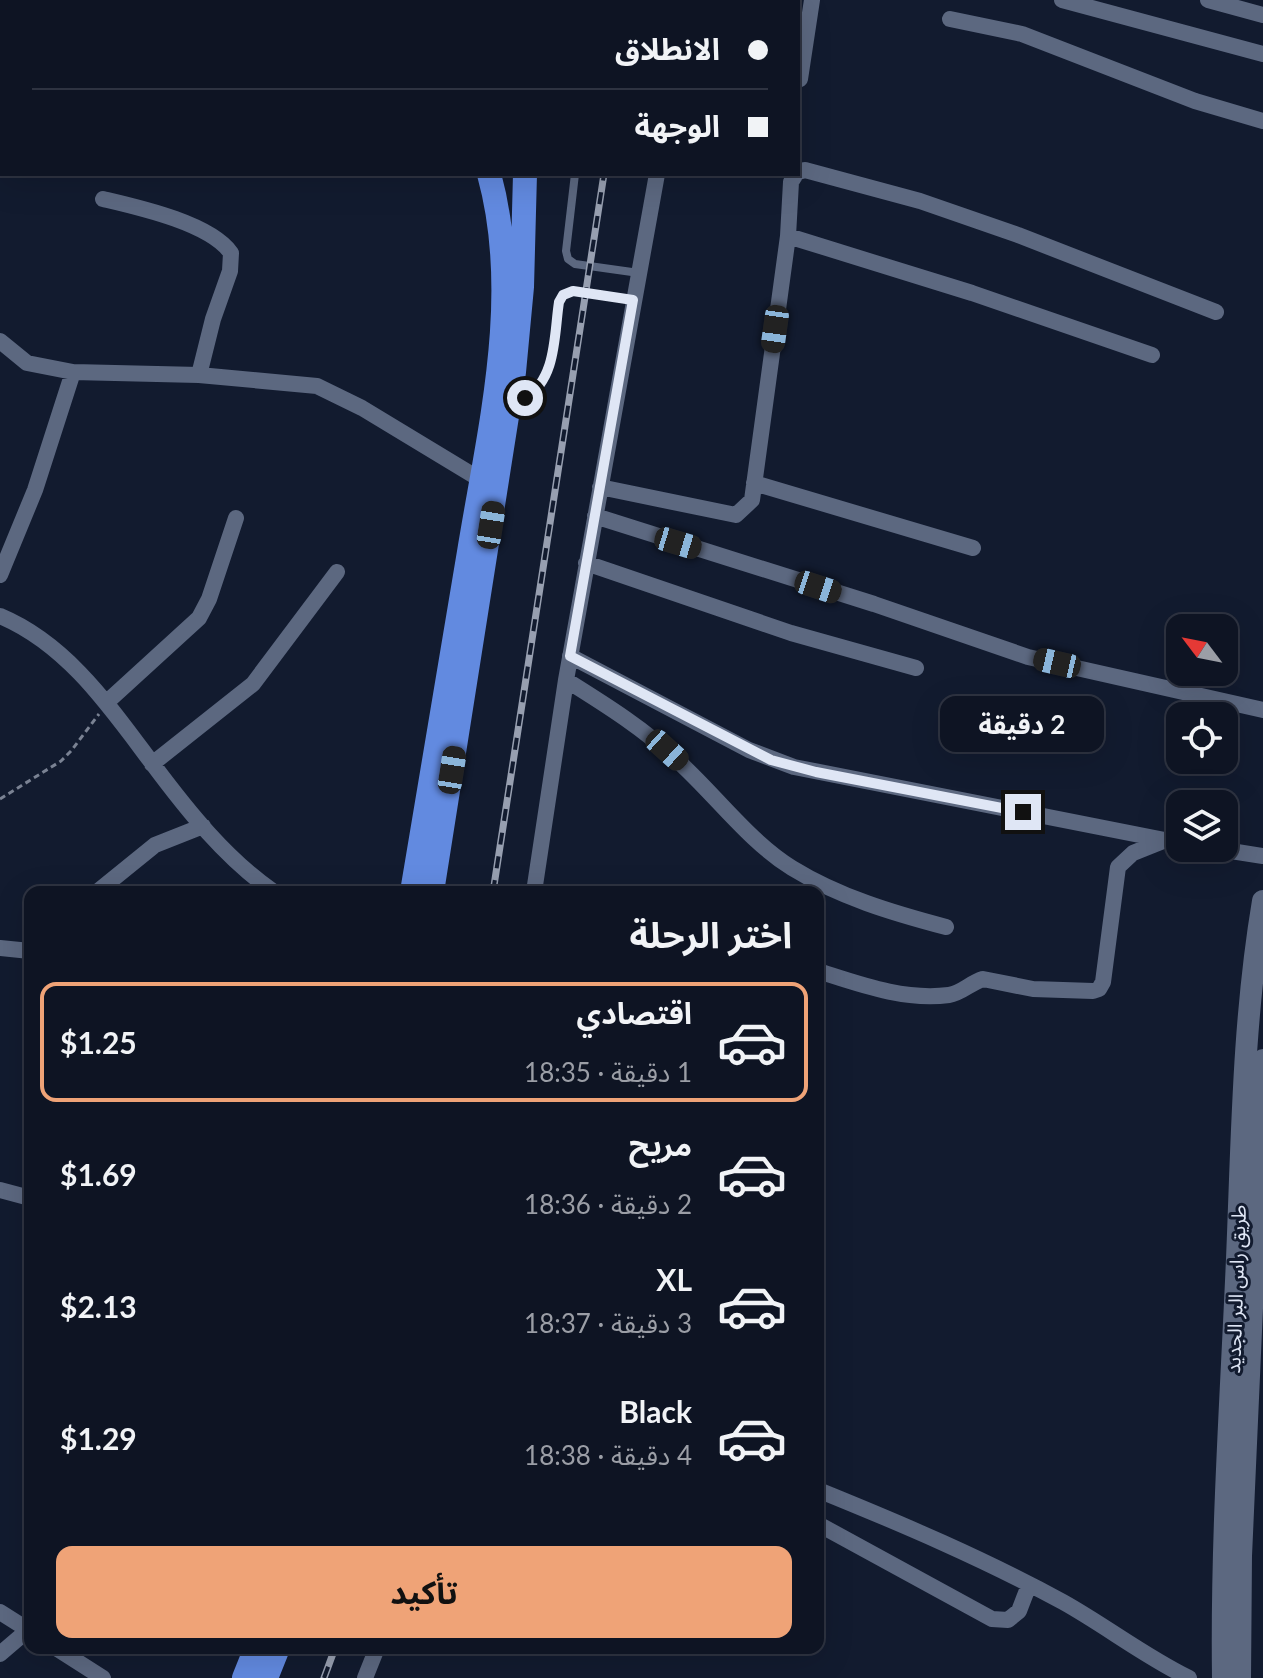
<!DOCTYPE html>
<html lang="ar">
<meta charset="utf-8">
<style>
body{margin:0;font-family:Lato,"Noto Sans Arabic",sans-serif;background:#1c2130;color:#f1f3f6;direction:rtl;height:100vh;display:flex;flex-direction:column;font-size:30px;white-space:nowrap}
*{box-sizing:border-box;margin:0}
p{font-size:26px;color:#9b9ea6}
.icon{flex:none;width:44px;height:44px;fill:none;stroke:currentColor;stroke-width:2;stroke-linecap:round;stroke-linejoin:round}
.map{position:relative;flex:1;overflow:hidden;direction:ltr}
.panel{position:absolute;left:24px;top:886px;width:800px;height:768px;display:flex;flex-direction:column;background:#0e1423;border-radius:16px;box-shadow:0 8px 32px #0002,0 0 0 2px #2e3341;direction:rtl}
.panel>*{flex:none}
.top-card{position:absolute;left:0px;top:0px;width:800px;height:176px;box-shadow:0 8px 32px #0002,0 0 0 2px #2e3341;direction:rtl;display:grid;align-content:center;height:176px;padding:0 32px;background:#0e1423}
.needle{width:52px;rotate:302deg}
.fabs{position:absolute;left:1166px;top:614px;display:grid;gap:16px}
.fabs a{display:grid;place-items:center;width:72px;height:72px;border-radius:16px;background:#0e1423;box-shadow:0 8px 32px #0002,0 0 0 2px #2e3341;font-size:40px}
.end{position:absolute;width:36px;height:36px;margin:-18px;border:10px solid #dfe6f5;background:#111;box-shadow:0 0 0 4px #111}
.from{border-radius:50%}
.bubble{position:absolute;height:56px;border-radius:16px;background:#0e1423;box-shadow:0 8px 32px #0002,0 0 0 2px #2e3341;font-size:26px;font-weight:700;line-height:56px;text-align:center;direction:rtl}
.car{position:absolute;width:24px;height:48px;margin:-24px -12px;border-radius:10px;box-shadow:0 0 6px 2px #0007;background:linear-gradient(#222 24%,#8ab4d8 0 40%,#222 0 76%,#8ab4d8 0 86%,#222 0)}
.top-card b{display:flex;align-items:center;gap:28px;height:76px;font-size:30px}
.top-card b+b{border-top:2px solid #2e3341}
.top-card i{width:20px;height:20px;background:#f1f3f6}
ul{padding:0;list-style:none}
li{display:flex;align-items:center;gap:24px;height:120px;margin:0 16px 12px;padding:0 16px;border:4px solid transparent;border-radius:16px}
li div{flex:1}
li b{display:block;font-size:30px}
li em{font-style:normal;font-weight:700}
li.on{border-color:#efa377}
li>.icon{width:72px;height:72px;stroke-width:1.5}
h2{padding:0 32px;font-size:36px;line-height:96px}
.cta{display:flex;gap:16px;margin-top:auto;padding:16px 32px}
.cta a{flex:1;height:92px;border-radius:16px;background:#efa377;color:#111;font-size:32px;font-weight:700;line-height:92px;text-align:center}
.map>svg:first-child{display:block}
</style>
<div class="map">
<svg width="1263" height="1678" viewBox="0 0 1263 1678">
<rect width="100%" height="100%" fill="#121b2f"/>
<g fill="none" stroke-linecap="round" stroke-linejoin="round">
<!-- path -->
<path stroke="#7a8293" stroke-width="3" stroke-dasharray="6 4" stroke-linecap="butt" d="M 0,799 L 61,761 L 71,751 L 99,714"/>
<!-- service -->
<path stroke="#5c6880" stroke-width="8" d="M 575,174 L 566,251 L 568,259 L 575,264 L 639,273
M 515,401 C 557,389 553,338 559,302 L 563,295 L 573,291 L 633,300"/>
<!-- minor -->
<path stroke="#5c6880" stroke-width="16" d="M 1062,0 L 1263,54
M 1208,0 L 1263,15
M 72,2 L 73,0
M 231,2 L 231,0
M 685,2 L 685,0
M 950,19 L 1022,34 L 1195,101 L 1263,121
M 800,79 L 812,0
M 0,122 L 2,119
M 798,172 L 805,170 L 920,201 L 1018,235 L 1216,312
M 103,199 C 137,207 210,223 231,253 L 230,271 L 213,319 L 199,375
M 788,236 L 972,293 L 1152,355
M 0,341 L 27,363 L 73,372 L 199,375 L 317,386 L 362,408 L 481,480
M 754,483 L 973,548
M 600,487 L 736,515 L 752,500 L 788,236 L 791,182 L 796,174
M 595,516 L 874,604 L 1028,657 L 1263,710
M 586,563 L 791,633 L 916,668
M 0,575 L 35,490 L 73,372
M 0,616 C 67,644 110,707 152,763 C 187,810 226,859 274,892
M 570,656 L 749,750 L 794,767 L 1180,843
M 566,680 C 606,705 646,730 680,763 C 717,797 749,841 792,868 C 839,897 893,913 946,927
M 107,702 L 199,618 L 209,599 L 236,518
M 152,764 L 253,684 L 337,572
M 1212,848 L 1263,856
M 97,892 L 155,845 L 203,826
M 534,892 L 566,680 L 657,174
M 0,948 L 30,951
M 818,971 C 859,984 904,1001 949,995 C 962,993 970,983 983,979 L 1033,989 L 1093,991 L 1099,989 L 1103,982 L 1118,867 L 1133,853 L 1163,841
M 0,1190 L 30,1198
M 818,1490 C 902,1524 984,1559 1063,1602 C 1106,1626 1144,1656 1189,1678
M 818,1524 L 992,1619 L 1008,1620 L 1019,1611 L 1029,1585
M 0,1612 L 30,1631
M 56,1648 L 103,1678
M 0,1654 L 28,1630
M 365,1678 L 377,1648"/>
<!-- secondary -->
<path stroke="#5c6880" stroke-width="22" d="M 523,0 L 525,2
M 550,2 L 552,0
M 1223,1678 C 1221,1538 1231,1398 1237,1259 C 1242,1139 1243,1020 1263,901
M 1240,1678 L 1241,1556 L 1263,1060"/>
<!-- trunk -->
<path stroke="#628ae0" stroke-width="24" d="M 426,0 L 427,2
M 475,0 L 477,2
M 412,892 C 431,779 450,665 469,552 C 489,429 523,297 489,174
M 432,892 L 514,372 L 522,287 L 525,174
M 244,1678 L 256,1648
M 266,1678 L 278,1648"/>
<defs>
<path id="rail" d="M 630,2 L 630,0
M 493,892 L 604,174
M 324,1678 L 335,1648"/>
</defs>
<!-- rail casing -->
<use href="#rail" stroke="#979fb0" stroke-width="7"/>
<!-- rail -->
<use href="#rail" stroke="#121b2f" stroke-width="4" stroke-dasharray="12" stroke-linecap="butt"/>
</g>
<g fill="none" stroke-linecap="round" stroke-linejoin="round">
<!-- route -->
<path stroke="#dfe6f5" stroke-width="10" d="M 525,398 C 557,379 554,334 559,302 L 563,295 L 573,291 L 633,300 L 570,656 L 771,760 L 816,772 L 1023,812"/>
</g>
<g text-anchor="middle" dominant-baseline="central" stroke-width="6" stroke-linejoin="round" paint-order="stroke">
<!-- street labels -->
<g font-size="20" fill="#dfe6f5" stroke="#121b2f">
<text transform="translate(1235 1289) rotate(-88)">طريق راس البر الجديد</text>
</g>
</g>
</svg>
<div class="fabs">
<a><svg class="needle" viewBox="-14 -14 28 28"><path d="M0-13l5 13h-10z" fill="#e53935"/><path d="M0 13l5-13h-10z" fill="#9b9ea6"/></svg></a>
<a><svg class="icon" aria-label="locate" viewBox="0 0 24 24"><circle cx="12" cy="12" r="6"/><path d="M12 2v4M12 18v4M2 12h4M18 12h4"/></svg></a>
<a><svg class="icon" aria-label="layers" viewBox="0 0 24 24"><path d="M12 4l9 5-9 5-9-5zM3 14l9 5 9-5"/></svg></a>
</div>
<i class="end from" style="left:525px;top:398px"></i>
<i class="end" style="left:1023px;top:812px"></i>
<div class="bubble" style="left:940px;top:696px;width:164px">2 دقيقة</div>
<i class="car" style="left:775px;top:329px;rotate:188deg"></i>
<i class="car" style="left:491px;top:525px;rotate:9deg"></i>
<i class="car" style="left:678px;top:543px;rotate:107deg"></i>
<i class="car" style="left:818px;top:587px;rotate:108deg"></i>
<i class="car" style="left:1057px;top:663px;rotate:283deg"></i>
<i class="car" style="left:667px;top:750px;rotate:132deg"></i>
<i class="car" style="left:452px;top:770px;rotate:9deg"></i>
<div class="top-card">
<b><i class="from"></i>الانطلاق</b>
<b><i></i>الوجهة</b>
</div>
<section class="panel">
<h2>اختر الرحلة</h2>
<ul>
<li class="on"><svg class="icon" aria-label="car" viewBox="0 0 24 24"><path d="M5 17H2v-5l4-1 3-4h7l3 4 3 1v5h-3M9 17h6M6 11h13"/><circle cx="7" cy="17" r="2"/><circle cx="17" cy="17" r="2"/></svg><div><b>اقتصادي</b><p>1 دقيقة · 18:35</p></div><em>$1.25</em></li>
<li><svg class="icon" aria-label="car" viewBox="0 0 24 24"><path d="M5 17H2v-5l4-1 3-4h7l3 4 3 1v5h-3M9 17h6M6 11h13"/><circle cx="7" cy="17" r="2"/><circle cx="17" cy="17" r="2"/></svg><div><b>مريح</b><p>2 دقيقة · 18:36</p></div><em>$1.69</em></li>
<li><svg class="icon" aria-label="car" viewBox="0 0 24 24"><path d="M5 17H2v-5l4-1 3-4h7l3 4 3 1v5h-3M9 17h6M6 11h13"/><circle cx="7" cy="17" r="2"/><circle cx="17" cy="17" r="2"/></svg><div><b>XL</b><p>3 دقيقة · 18:37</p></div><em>$2.13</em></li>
<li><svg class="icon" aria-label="car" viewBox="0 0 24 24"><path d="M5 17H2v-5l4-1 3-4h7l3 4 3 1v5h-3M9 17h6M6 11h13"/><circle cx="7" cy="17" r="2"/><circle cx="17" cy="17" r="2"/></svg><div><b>Black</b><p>4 دقيقة · 18:38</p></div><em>$1.29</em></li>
</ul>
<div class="cta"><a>تأكيد</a></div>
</section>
</div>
